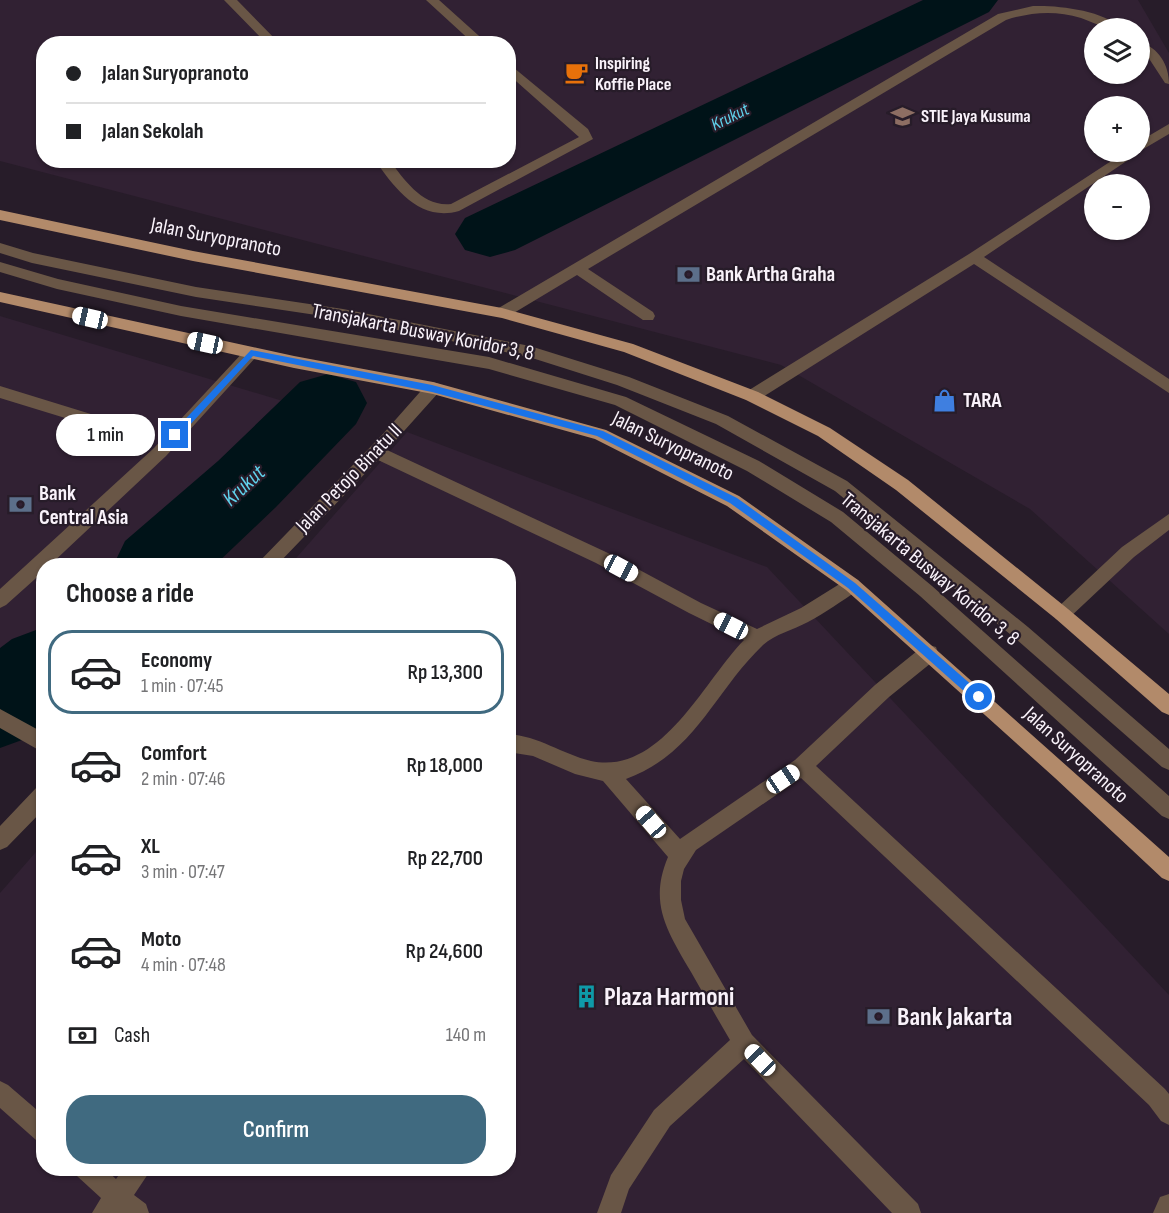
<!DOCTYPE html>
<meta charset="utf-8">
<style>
body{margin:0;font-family:"Sofia Sans Condensed",sans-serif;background:#f6f6f6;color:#202124;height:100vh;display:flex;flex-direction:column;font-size:22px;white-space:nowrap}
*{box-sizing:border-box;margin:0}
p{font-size:20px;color:#757577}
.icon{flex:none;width:33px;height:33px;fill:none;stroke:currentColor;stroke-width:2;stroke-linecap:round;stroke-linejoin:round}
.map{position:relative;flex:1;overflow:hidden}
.drawer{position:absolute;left:36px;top:558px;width:480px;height:618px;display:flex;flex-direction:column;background:#fff;border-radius:24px;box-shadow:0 2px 4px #0004}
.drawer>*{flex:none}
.guide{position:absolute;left:36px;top:36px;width:480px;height:132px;border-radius:24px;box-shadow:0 2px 4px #0004;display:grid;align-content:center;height:132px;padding:0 30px;background:#fff}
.tools{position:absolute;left:1084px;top:18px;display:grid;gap:12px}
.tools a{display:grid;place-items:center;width:66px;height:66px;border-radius:50%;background:#fff;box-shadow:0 2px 4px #0004;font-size:30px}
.end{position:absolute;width:27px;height:27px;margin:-14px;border:8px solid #1a73e8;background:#fff;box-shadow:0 0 0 3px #fff}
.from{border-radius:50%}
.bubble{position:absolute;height:42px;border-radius:21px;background:#fff;box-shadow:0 2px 4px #0004;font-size:20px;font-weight:600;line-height:42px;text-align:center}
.car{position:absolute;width:18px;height:36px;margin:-18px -9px;border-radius:8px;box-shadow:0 0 4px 2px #0007;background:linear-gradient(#fff 24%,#345 0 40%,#fff 0 76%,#345 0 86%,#fff 0)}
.guide b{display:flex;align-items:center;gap:21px;height:57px;font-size:22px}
.guide b+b{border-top:2px solid #e0e0e0}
.guide i{width:15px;height:15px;background:#202124}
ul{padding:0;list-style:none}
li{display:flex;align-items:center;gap:18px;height:84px;margin:0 12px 9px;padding:0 18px;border:3px solid transparent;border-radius:24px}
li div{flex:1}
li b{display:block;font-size:22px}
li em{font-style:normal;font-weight:600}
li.on{border-color:#406a80}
li>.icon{width:54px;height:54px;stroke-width:1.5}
h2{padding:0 30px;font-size:27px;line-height:72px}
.pay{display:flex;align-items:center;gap:15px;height:66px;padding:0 30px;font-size:22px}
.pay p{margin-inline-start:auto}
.button{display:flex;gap:12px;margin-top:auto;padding:12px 30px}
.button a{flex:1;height:69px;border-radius:24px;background:#406a80;color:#fff;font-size:24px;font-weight:600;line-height:69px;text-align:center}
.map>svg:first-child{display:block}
</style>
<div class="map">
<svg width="1169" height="1213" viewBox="0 0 1169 1213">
<rect width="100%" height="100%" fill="#271c29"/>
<!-- built -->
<path fill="#312133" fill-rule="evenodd" d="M 0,0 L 1138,0 L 1169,53 L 1169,634 L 1030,509 L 781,365 L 0,161 ZM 1095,28 L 1140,28 L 1140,74 L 1095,74 ZM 44,44 L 508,44 L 508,160 L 44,160 ZM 1095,106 L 1140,106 L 1140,152 L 1095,152 ZM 1095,184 L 1140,184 L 1140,230 L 1095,230 Z
M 0,316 L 296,405 L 112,565 L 44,566 L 43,626 L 0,664 Z
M 407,432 L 767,567 L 1169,995 L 1169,1213 L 0,1213 L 0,893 L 43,844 L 44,1168 L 508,1168 L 508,566 L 290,565 Z"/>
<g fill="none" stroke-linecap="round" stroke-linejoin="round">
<!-- river -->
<path fill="#001318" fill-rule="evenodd" d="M 923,0 L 998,0 L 989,12 L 515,250 L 490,257 L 465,250 L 455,234 L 465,218 Z
M 328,374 L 356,382 L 367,403 L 356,424 L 276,507 L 214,566 L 113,566 L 125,541 L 218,461 L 300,382 Z
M 44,627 L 44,726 L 33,736 L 0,748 L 0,648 L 12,639 Z"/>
<!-- minor -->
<path fill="#695646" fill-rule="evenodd" d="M 224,0 L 237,0 L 280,44 L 267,44 Z
M 426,0 L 439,0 L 488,44 L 474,44 Z
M 1033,6 C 1057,5 1103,10 1121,28 C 1106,30 1095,23 1081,18 C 1055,10 1031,12 1006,20 L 588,269 L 653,312 L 655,316 L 653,320 L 643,320 L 577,275 L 507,317 L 497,317 L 495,313 L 497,309 L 998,14 Z
M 1140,42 C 1159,48 1169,65 1169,84 L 1165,83 L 1148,57 L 1140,52 Z
M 508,63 L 588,129 L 593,139 L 459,211 C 420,222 395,189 375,160 L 389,160 C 405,180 422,207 451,204 L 579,137 L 508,74 Z
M 1169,124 L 1169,134 L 1140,151 L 1140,141 Z
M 1125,152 L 1140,152 L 984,257 L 1169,379 L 1169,393 L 974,264 L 758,400 L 746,400 L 744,396 L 746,392 L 969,254 Z
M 0,243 L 33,253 L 196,287 L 343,309 L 530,346 L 629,377 L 728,416 L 847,481 L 1028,627 L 1169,749 L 1169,770 L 1162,767 L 1016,639 L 835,491 L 716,424 L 617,385 L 529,357 L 343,319 L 196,297 L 32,263 L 0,253 Z
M 0,262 L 58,279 L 181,306 L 489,357 L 626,397 L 759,461 L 843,512 L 932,586 L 1169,796 L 1169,819 L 1162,816 L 920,596 L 831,522 L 747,471 L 615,405 L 489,369 L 181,316 L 57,289 L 0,272 Z
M 251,347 L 256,349 L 259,353 L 256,357 L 166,456 L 49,566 L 44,566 L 44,571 L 6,605 L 0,608 L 0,589 L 154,448 L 246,349 Z
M 433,382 L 439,384 L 441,388 L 439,392 L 387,450 L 608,553 L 701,603 L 757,629 L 801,608 L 846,580 L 852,578 L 858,580 L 861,585 L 858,590 C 842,601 825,613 808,622 C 793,630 775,634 763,645 C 713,693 696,753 626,779 L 680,839 L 795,760 L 875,685 L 922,647 L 929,645 L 936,647 L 938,653 L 936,659 L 889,697 L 816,766 L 1165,1089 L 1169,1094 L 1169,1125 L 1161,1121 L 1149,1105 L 801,778 L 696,850 L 684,869 L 681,881 L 681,900 L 685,919 L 752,1035 L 918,1204 L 921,1213 L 892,1213 L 744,1059 L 670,1126 L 629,1189 L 621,1213 L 597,1213 L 611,1175 L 654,1110 L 730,1040 C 717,1018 704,995 691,972 C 668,932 648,904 668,857 L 603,781 L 575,774 L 533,756 L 508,752 L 508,734 C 539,736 562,754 591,761 C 661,776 703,682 744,640 L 689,613 L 596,563 L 378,460 L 276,566 L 255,566 L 382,435 L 427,384 Z
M 0,386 L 94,415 L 96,419 L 94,423 L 88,425 L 0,398 Z
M 1169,514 L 1169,530 L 1134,557 L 1068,619 L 1062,622 L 1056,619 L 1053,614 L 1056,609 L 1122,547 Z
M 0,709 L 44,733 L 44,753 L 0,728 Z
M 44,785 L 44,809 L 7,847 L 0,850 L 0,826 L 37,787 Z
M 0,1081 L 8,1085 L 44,1116 L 44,1144 L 36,1140 L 0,1108 Z
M 73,1168 L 104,1168 L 116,1179 L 124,1168 L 152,1168 L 134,1195 L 146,1204 L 149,1213 L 92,1213 L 101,1198 L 77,1176 Z
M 1169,1194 L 1169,1213 L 1153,1213 L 1160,1197 Z"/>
<!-- major -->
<path fill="#b28a6a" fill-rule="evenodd" d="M 0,210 L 193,251 L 502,308 L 633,344 L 758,392 L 830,428 L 908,480 L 1068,609 L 1169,694 L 1169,715 L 1162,712 L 1056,619 L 896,490 L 818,436 L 746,400 L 624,352 L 502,318 L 193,261 L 0,220 Z
M 0,292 L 294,356 L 433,382 L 606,430 L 739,496 L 858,580 L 1169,857 L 1169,881 L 1162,878 L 1055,778 L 846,590 L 727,506 L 595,439 L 433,394 L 294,368 L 0,302 Z"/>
</g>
<!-- route -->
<path fill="#1a73e8" d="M 251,350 L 432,385 L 603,431 L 737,498 L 855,583 L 982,694 L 982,701 L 975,701 L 848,588 L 730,503 L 597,436 L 432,392 L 253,356 L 178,438 L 172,438 L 172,433 Z"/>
<!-- icons -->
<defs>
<symbol id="cafe-bare" viewBox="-9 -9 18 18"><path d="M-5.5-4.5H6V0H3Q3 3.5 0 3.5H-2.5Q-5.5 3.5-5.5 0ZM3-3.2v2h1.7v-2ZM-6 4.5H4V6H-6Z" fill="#e8710a" stroke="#271c29" stroke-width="2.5" paint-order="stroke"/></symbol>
<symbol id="university-bare" viewBox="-9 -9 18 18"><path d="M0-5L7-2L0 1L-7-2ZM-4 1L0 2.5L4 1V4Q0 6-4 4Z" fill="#8d6e63" stroke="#271c29" stroke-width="2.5" paint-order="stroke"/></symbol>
<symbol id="bank-bare" viewBox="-9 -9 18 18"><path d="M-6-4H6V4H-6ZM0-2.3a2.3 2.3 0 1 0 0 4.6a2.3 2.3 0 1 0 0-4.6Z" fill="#5c6f8a" stroke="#271c29" stroke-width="2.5" paint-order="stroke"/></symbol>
<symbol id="shop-bare" viewBox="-9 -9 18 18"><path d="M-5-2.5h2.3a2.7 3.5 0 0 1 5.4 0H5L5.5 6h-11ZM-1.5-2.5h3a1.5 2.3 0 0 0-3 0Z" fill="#3f7fe0" stroke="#271c29" stroke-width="2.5" paint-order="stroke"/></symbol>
<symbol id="building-bare" viewBox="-9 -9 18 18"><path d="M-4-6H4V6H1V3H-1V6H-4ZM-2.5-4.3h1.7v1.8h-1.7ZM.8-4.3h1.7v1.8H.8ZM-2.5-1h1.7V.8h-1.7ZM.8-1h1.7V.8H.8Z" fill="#0f9aa8" stroke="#271c29" stroke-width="2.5" paint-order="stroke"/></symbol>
</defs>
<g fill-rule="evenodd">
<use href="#cafe-bare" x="560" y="56" width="33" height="33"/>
<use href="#university-bare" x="886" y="100" width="33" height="33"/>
<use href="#bank-bare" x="672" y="258" width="33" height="33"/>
<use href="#shop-bare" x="928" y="384" width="33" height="33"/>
<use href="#bank-bare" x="4" y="488" width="33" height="33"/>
<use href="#building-bare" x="570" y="980" width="33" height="33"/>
<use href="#bank-bare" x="862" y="1000" width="33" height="33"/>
</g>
<g text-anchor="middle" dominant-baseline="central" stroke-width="4.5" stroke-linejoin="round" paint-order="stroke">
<!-- far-poi labels -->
<g font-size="18" font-weight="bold" fill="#f9f2fa" stroke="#271c29" text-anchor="start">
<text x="595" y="63">Inspiring<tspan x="595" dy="21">Koffie Place</tspan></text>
<text x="921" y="116">STIE Jaya Kusuma</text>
</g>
<!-- far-water labels -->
<g font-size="18" font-style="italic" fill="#60d1eb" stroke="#271c29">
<text transform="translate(730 117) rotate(-26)">Krukut</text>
</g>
<!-- street labels -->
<g font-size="21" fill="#f9f2fa" stroke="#271c29">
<text transform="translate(216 237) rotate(11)">Jalan Suryopranoto</text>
<text transform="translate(423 332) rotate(11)">Transjakarta Busway Koridor 3, 8</text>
<text transform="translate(673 446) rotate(26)">Jalan Suryopranoto</text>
<text transform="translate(349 478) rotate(-46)">Jalan Petojo Binatu II</text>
<text transform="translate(930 569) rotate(40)">Transjakarta Busway Koridor 3, 8</text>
<text transform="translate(1076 755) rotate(42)">Jalan Suryopranoto</text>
</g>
<!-- poi labels -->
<g font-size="21" font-weight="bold" fill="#f9f2fa" stroke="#271c29" text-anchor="start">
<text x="706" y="274">Bank Artha Graha</text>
<text x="963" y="400">TARA</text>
<text x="39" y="493">Bank<tspan x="39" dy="24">Central Asia</tspan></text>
</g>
<!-- water labels -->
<g font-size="22" font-style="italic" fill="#60d1eb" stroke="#271c29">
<text transform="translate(244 486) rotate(-43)">Krukut</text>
</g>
<!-- near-poi labels -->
<g font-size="26" font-weight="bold" fill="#f9f2fa" stroke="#271c29" text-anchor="start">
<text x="604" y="997">Plaza Harmoni</text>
<text x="897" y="1017">Bank Jakarta</text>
</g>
</g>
</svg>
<div class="tools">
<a><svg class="icon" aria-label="layers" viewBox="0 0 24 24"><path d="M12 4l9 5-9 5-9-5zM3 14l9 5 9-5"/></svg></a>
<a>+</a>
<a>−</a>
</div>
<i class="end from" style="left:979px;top:697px"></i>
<i class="end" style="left:175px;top:435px"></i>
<div class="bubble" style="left:56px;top:414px;width:99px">1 min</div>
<i class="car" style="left:90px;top:318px;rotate:283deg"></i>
<i class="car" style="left:205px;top:343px;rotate:282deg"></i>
<i class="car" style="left:621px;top:568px;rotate:118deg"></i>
<i class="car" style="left:731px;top:626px;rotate:297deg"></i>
<i class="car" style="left:783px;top:779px;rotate:56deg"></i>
<i class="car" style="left:651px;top:822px;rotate:319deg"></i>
<i class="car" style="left:760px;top:1060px;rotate:316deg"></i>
<div class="guide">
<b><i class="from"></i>Jalan Suryopranoto</b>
<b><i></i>Jalan Sekolah</b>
</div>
<section class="drawer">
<h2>Choose a ride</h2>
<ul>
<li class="on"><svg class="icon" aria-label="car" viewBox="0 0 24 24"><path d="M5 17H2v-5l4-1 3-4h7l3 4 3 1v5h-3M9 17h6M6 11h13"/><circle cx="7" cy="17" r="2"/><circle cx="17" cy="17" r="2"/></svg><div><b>Economy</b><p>1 min · 07:45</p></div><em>Rp 13,300</em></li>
<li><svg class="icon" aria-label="car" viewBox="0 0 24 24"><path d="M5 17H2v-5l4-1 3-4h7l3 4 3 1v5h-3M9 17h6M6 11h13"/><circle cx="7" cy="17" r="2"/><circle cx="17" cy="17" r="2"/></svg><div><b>Comfort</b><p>2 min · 07:46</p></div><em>Rp 18,000</em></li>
<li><svg class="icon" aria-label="car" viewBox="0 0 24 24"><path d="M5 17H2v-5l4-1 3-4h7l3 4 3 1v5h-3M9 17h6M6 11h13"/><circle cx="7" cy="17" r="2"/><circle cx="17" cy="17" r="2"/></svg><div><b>XL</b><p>3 min · 07:47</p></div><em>Rp 22,700</em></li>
<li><svg class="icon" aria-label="car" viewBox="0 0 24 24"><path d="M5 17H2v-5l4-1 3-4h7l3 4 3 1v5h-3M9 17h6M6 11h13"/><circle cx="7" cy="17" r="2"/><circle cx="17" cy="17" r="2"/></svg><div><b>Moto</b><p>4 min · 07:48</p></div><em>Rp 24,600</em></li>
</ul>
<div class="pay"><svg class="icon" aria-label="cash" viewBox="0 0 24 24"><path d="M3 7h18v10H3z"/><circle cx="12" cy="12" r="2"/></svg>Cash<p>140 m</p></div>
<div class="button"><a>Confirm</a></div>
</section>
</div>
